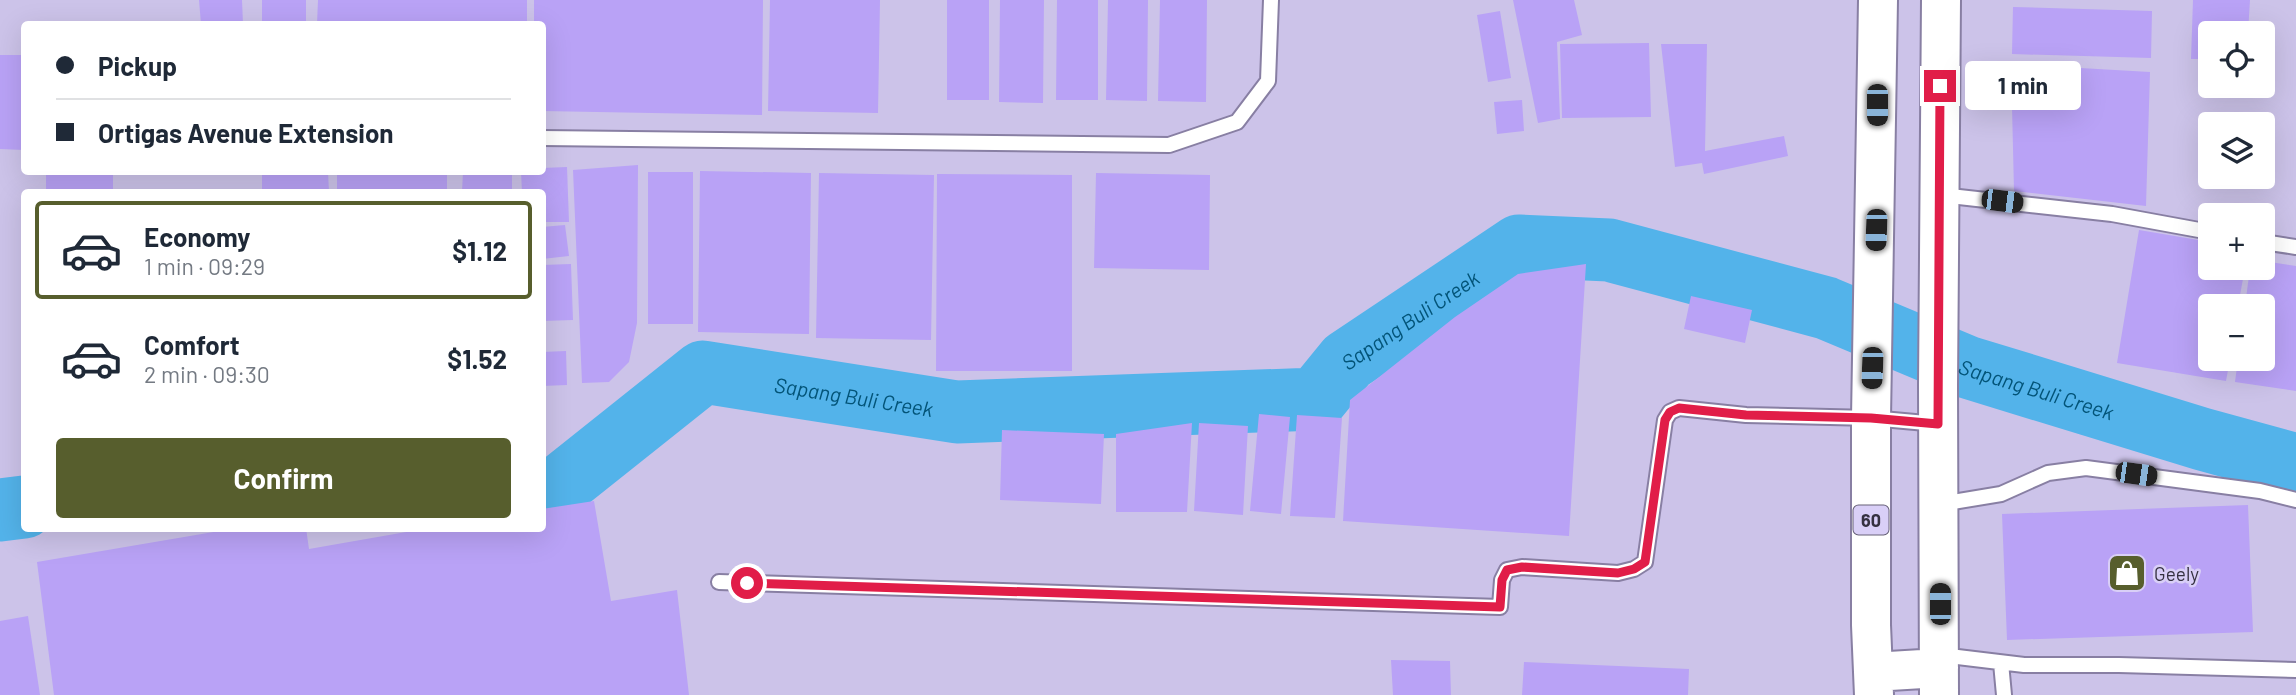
<!DOCTYPE html>
<meta charset="utf-8">
<style>
body{margin:0;font-family:Barlow,sans-serif;background:#f6f6f7;color:#1f2937;height:100vh;display:flex;flex-direction:column;font-size:26px;white-space:nowrap}
*{box-sizing:border-box;margin:0}
p{font-size:23px;color:#747a83}
.icon{flex:none;width:38px;height:38px;fill:none;stroke:currentColor;stroke-width:2;stroke-linecap:round;stroke-linejoin:round}
.map{position:relative;flex:1;overflow:hidden}
.details{position:absolute;left:21px;top:189px;width:525px;height:343px;display:flex;flex-direction:column;background:#fff;border-radius:7px;box-shadow:0 7px 28px #0002}
.details>*{flex:none}
.hud{position:absolute;left:21px;top:21px;width:525px;height:154px;border-radius:7px;box-shadow:0 7px 28px #0002;display:grid;align-content:center;height:154px;padding:0 35px;background:#fff}
.fabs{position:absolute;left:2198px;top:21px;display:grid;gap:14px}
.fabs a{display:grid;place-items:center;width:77px;height:77px;border-radius:7px;background:#fff;box-shadow:0 7px 28px #0002;font-size:35px}
.end{position:absolute;width:32px;height:32px;margin:-16px;border:9px solid #e11d48;background:#fff;box-shadow:0 0 0 4px #fff}
.from{border-radius:50%}
.bubble{position:absolute;height:49px;border-radius:7px;background:#fff;box-shadow:0 7px 28px #0002;font-size:23px;font-weight:700;line-height:49px;text-align:center}
.car{position:absolute;width:21px;height:42px;margin:-21px -10px;border-radius:9px;box-shadow:0 0 5px 2px #0007;background:linear-gradient(#222 24%,#8ab4d8 0 40%,#222 0 76%,#8ab4d8 0 86%,#222 0)}
.hud b{display:flex;align-items:center;gap:24px;height:66px;font-size:26px}
.hud b+b{border-top:2px solid #e0e1e3}
.hud i{width:18px;height:18px;background:#1f2937}
ul{padding:12px 0 0;list-style:none}
li{display:flex;align-items:center;gap:21px;height:98px;margin:0 14px 10px;padding:0 21px;border:4px solid transparent;border-radius:7px}
li div{flex:1}
li b{display:block;font-size:26px}
li em{font-style:normal;font-weight:700}
li.selected{border-color:#575e2d}
li>.icon{width:63px;height:63px;stroke-width:1.5}
.primary-button{display:flex;gap:14px;margin-top:auto;padding:14px 35px}
.primary-button a{flex:1;height:80px;border-radius:7px;background:#575e2d;color:#fff;font-size:28px;font-weight:700;line-height:80px;text-align:center}
.map>svg:first-child{display:block}
</style>
<div class="map">
<svg width="2296" height="695" viewBox="0 0 2296 695">
<rect width="100%" height="100%" fill="#ccc3e9"/>
<g fill="none" stroke-linecap="round" stroke-linejoin="round">
<!-- river -->
<g stroke="#53b3ea" stroke-width="63">
<path id="s1" d="M 542,490 L 555,490 L 703,372 L 957,412 L 1316,399 L 1347,361 L 1519,246 L 1609,250 L 1826,308 L 1967,367 L 2202,439 L 2296,465"/>
<path d="M 0,510 L 24,507"/>
</g>
</g>
<!-- building -->
<path fill="#b9a2f6" d="M 199,0 L 242,0 L 243,24 L 201,24 Z
M 262,0 L 306,0 L 306,24 L 262,24 Z
M 318,0 L 527,0 L 527,24 L 317,24 Z
M 534,0 L 763,0 L 762,115 L 542,111 L 542,24 L 534,24 Z
M 770,0 L 880,0 L 878,113 L 768,111 Z
M 947,0 L 989,0 L 989,100 L 947,100 Z
M 1000,0 L 1044,0 L 1043,103 L 999,102 Z
M 1057,0 L 1098,0 L 1098,100 L 1056,100 Z
M 1108,0 L 1148,0 L 1147,101 L 1106,100 Z
M 1160,0 L 1207,0 L 1206,102 L 1158,101 Z
M 1513,0 L 1574,0 L 1582,35 L 1557,42 L 1560,119 L 1538,123 Z
M 2193,0 L 2250,0 L 2248,33 L 2210,33 L 2210,59 L 2191,59 Z
M 2013,7 L 2152,11 L 2151,58 L 2012,54 Z
M 1500,11 L 1511,78 L 1488,82 L 1477,15 Z
M 1649,43 L 1651,117 L 1562,118 L 1560,44 Z
M 1661,44 L 1707,44 L 1705,151 L 1784,136 L 1788,156 L 1704,174 L 1702,163 L 1675,167 Z
M 0,55 L 24,55 L 24,150 L 0,149 Z
M 2011,64 L 2150,72 L 2146,206 L 2014,191 Z
M 1522,100 L 1524,131 L 1497,134 L 1494,102 Z
M 638,165 L 637,323 L 629,362 L 609,382 L 582,383 L 573,170 Z
M 567,167 L 569,222 L 542,222 L 542,192 L 522,192 L 521,172 L 542,172 L 542,168 Z
M 700,171 L 811,173 L 809,334 L 698,332 Z
M 46,172 L 113,172 L 113,192 L 46,192 Z
M 262,172 L 328,172 L 329,192 L 262,192 Z
M 337,172 L 447,172 L 447,192 L 337,192 Z
M 463,172 L 512,172 L 512,192 L 462,192 Z
M 648,172 L 693,172 L 693,324 L 648,324 Z
M 819,173 L 934,175 L 931,340 L 816,338 Z
M 1096,173 L 1210,175 L 1209,270 L 1094,268 Z
M 937,174 L 1072,175 L 1072,371 L 936,371 Z
M 565,225 L 569,256 L 542,259 L 542,227 Z
M 2139,230 L 2210,242 L 2210,268 L 2245,268 L 2238,306 L 2210,306 L 2210,359 L 2230,359 L 2226,381 L 2117,363 Z
M 2263,261 L 2296,266 L 2296,391 L 2235,382 L 2238,359 L 2263,359 L 2263,306 L 2245,306 L 2250,268 L 2263,268 Z
M 571,264 L 573,320 L 542,321 L 542,265 Z
M 1586,264 L 1569,536 L 1343,521 L 1350,400 L 1455,317 L 1518,274 Z
M 1691,296 L 1752,310 L 1745,343 L 1684,329 Z
M 566,351 L 567,385 L 542,386 L 542,352 Z
M 1259,414 L 1290,417 L 1281,514 L 1250,511 Z
M 1297,415 L 1342,418 L 1335,518 L 1290,516 Z
M 1192,423 L 1187,512 L 1116,512 L 1116,434 Z
M 1199,423 L 1248,426 L 1243,515 L 1194,511 Z
M 1002,430 L 1104,434 L 1101,504 L 1000,500 Z
M 594,501 L 611,601 L 677,590 L 689,695 L 54,695 L 37,562 L 237,528 L 306,528 L 309,549 L 429,528 L 542,528 L 542,509 Z
M 2248,505 L 2253,632 L 2007,640 L 2002,514 Z
M 28,616 L 40,695 L 0,695 L 0,621 Z
M 1391,660 L 1450,661 L 1451,695 L 1393,695 Z
M 1524,662 L 1689,669 L 1688,695 L 1522,695 Z"/>
<g fill="none" stroke-linecap="round" stroke-linejoin="round">
<defs>
<path id="lane" d="M 542,138 L 1169,145 L 1237,122 L 1268,81 L 1271,0
M 1941,195 L 2112,214 L 2210,232
M 2263,242 L 2296,247
M 1941,504 L 2001,494 L 2048,473 L 2086,468 L 2260,491 L 2296,500
M 719,582 L 1500,607 L 1502,580 L 1507,570 L 1522,567 L 1618,573 L 1634,569 L 1645,562 L 1665,420 L 1670,412 L 1679,408 L 1746,415 L 1871,418 L 1937,424
M 1941,655 L 2024,665 L 2119,665 L 2296,670
M 2001,663 L 2004,695"/>
<path id="primary" d="M 1873,672 L 1939,668
M 1874,695 L 1871,625 L 1871,418 L 1878,0
M 1939,695 L 1938,386 L 1941,0"/>
</defs>
<!-- lane casing -->
<use href="#lane" stroke="#887fa3" stroke-width="18"/>
<!-- primary casing -->
<use href="#primary" stroke="#887fa3" stroke-width="42"/>
<!-- lane -->
<use href="#lane" stroke="#fff" stroke-width="14"/>
<!-- primary -->
<use href="#primary" stroke="#fff" stroke-width="38"/>
</g>
<g fill="none" stroke-linecap="round" stroke-linejoin="round">
<!-- route -->
<path stroke="#e11d48" stroke-width="9" d="M 747,583 L 1500,607 L 1502,580 L 1507,570 L 1522,567 L 1618,573 L 1634,569 L 1645,562 L 1665,420 L 1670,412 L 1679,408 L 1746,415 L 1871,418 L 1938,424 L 1940,86"/>
</g>
<!-- icons -->
<defs>
<symbol id="shop-square" viewBox="-11 -11 22 22"><rect x="-9" y="-9" width="18" height="18" rx="4" fill="#575e2d" stroke="#d9cff7"/><path d="M-5-2.5h2.3a2.7 3.5 0 0 1 5.4 0H5L5.5 6h-11ZM-1.5-2.5h3a1.5 2.3 0 0 0-3 0Z" fill="#fff"/></symbol>
</defs>
<g fill-rule="evenodd">
<use href="#shop-square" x="2105" y="551" width="44" height="44"/>
</g>
<g text-anchor="middle" dominant-baseline="central" stroke-width="5" stroke-linejoin="round" paint-order="stroke">
<!-- shield labels -->
<rect fill="#d9cff7" stroke="#666077" stroke-width="2" x="1853.5" y="505.5" width="35" height="29" rx="5"/>
<g font-size="18" font-weight="bold" fill="#353140">
<text x="1871" y="520">60</text>
</g>
<!-- poi labels -->
<g font-size="19" fill="#353140" stroke="#d9cff7" text-anchor="start">
<text x="2154" y="573">Geely</text>
</g>
<!-- water labels -->
<g font-size="21" font-style="italic" fill="#035478" stroke="#d9cff7">
<text stroke="none"><textPath href="#s1" startOffset="943">Sapang Buli Creek</textPath></text>
<text stroke="none"><textPath href="#s1" startOffset="1615">Sapang Buli Creek</textPath></text>
<text stroke="none"><textPath href="#s1" startOffset="355">Sapang Buli Creek</textPath></text>
</g>
</g>
</svg>
<div class="fabs">
<a><svg class="icon" aria-label="locate" viewBox="0 0 24 24"><circle cx="12" cy="12" r="6"/><path d="M12 2v4M12 18v4M2 12h4M18 12h4"/></svg></a>
<a><svg class="icon" aria-label="layers" viewBox="0 0 24 24"><path d="M12 4l9 5-9 5-9-5zM3 14l9 5 9-5"/></svg></a>
<a>+</a>
<a>−</a>
</div>
<i class="end from" style="left:747px;top:583px"></i>
<i class="end" style="left:1940px;top:86px"></i>
<div class="bubble" style="left:1965px;top:61px;width:116px">1 min</div>
<i class="car" style="left:1877px;top:105px;rotate:180deg"></i>
<i class="car" style="left:2002px;top:201px;rotate:97deg"></i>
<i class="car" style="left:1876px;top:230px;rotate:182deg"></i>
<i class="car" style="left:1872px;top:368px;rotate:182deg"></i>
<i class="car" style="left:2136px;top:474px;rotate:98deg"></i>
<i class="car" style="left:1940px;top:604px;rotate:0deg"></i>
<div class="hud">
<b><i class="from"></i>Pickup</b>
<b><i></i>Ortigas Avenue Extension</b>
</div>
<section class="details">
<ul>
<li class="selected"><svg class="icon" aria-label="car" viewBox="0 0 24 24"><path d="M5 17H2v-5l4-1 3-4h7l3 4 3 1v5h-3M9 17h6M6 11h13"/><circle cx="7" cy="17" r="2"/><circle cx="17" cy="17" r="2"/></svg><div><b>Economy</b><p>1 min · 09:29</p></div><em>$1.12</em></li>
<li><svg class="icon" aria-label="car" viewBox="0 0 24 24"><path d="M5 17H2v-5l4-1 3-4h7l3 4 3 1v5h-3M9 17h6M6 11h13"/><circle cx="7" cy="17" r="2"/><circle cx="17" cy="17" r="2"/></svg><div><b>Comfort</b><p>2 min · 09:30</p></div><em>$1.52</em></li>
</ul>
<div class="primary-button"><a>Confirm</a></div>
</section>
</div>
